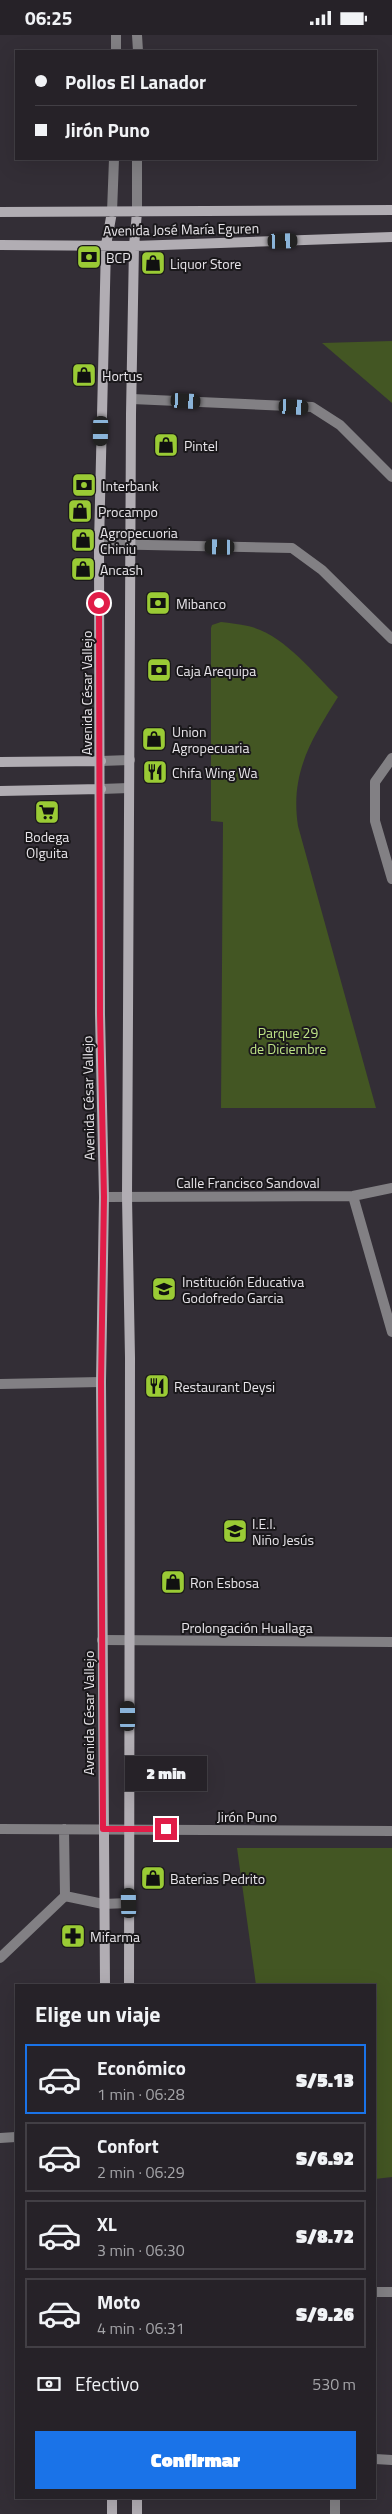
<!DOCTYPE html>
<html lang="es">
<meta charset="utf-8">
<style>
body{margin:0;font-family:"Titillium Web",sans-serif;background:#322f34;color:#f1f3f6;height:100vh;display:flex;flex-direction:column;font-size:19px;white-space:nowrap}
*{box-sizing:border-box;margin:0}
p{font-size:16px;color:#a4a4a8}
.icon{flex:none;width:28px;height:28px;fill:none;stroke:currentColor;stroke-width:2;stroke-linecap:round;stroke-linejoin:round}
.map{position:relative;flex:1;overflow:hidden}
.sheet{position:absolute;left:15px;top:1949px;width:361px;height:515px;display:flex;flex-direction:column;background:#262228;border-radius:0px;box-shadow:0 5px 20px #0002,0 0 0 1px #423f45}
.sheet>*{flex:none}
.hud{position:absolute;left:15px;top:15px;width:362px;height:110px;border-radius:0px;box-shadow:0 5px 20px #0002,0 0 0 1px #423f45;display:grid;align-content:center;height:110px;padding:0 20px;background:#262228}
.end{position:absolute;width:22px;height:22px;margin:-11px;border:6px solid #e11d48;background:#fff;box-shadow:0 0 0 2px #fff}
.from{border-radius:50%}
.bubble{position:absolute;height:35px;border-radius:0px;background:#262228;box-shadow:0 5px 20px #0002,0 0 0 1px #423f45;font-size:16px;font-weight:800;line-height:35px;text-align:center}
.car{position:absolute;width:15px;height:30px;margin:-15px -8px;border-radius:6px;box-shadow:0 0 4px 1px #0007;background:linear-gradient(#222 24%,#8ab4d8 0 40%,#222 0 76%,#8ab4d8 0 86%,#222 0)}
.hud b{display:flex;align-items:center;gap:18px;height:48px;font-size:19px}
.hud b+b{border-top:1px solid #423f45}
.hud i{width:12px;height:12px;background:#f1f3f6}
ul{padding:0;list-style:none}
li{display:flex;align-items:center;gap:15px;height:70px;margin:0 10px 8px;padding:0 10px;border:2px solid #423f45;border-radius:0px}
li div{flex:1}
li b{display:block;font-size:19px}
li em{font-style:normal;font-weight:800}
li.active{border-color:#1a73e8}
li>.icon{width:45px;height:45px;stroke-width:1.5}
h2{padding:0 20px;font-size:22px;line-height:60px}
.pay{display:flex;align-items:center;gap:12px;height:55px;padding:0 20px;font-size:19px}
.pay p{margin-inline-start:auto}
.button{display:flex;gap:10px;margin-top:auto;padding:10px 20px}
.button a{flex:1;height:58px;border-radius:0px;background:#1a73e8;color:#fff;font-size:20px;font-weight:800;line-height:58px;text-align:center}
.status{display:flex;justify-content:space-between;align-items:center;height:35px;padding:0 25px;background:#262228;direction:ltr}
.status svg{height:14px;fill:currentColor}
.map>svg:first-child{display:block}
</style>
<div class="status"><b>06:25</b><svg viewBox="0 0 49 12"><path d="M0 12V9h3v3zM5 12V6h3v6zM10 12V3h3v9zM15 12V0h3v12zM26 1h20v11H26zM47 4h2v5h-2z"/></svg></div>
<div class="map">
<svg width="392" height="2479" viewBox="0 0 392 2479">
<rect width="100%" height="100%" fill="#332e36"/>
<!-- green -->
<path fill="#435623" d="M 392,306 L 392,368 L 322,308 Z
M 221,587 C 230,588 239,589 248,591 C 284,599 312,637 338,662 C 311,705 290,738 298,791 L 376,1073 L 221,1073 L 223,787 L 211,786 L 211,593 L 212,590 Z
M 237,1813 L 392,1813 L 392,2142 L 375,2144 L 375,1950 L 256,1950 Z"/>
<g fill="none" stroke-linecap="round" stroke-linejoin="round">
<!-- minor -->
<path stroke="#828084" stroke-width="10" d="M 132,364 L 312,372 L 340,390 L 392,442
M 99,509 L 292,513 L 322,535 L 392,604
M 392,723 L 375,747 L 375,786 L 392,844
M 353,1161 L 392,1297
M 104,1162 L 353,1161 L 392,1153
M 0,1349 L 101,1347
M 102,1605 L 392,1607
M 0,1794 L 392,1796
M 64,1794 L 65,1861
M 65,1861 L 103,1869 L 129,1868
M 0,1923 L 65,1861
M 0,2103 L 16,2102
M 375,2257 L 392,2257
M 375,2424 L 392,2425
M 335,2462 L 335,2479"/>
<!-- tertiary -->
<path stroke="#828084" stroke-width="10" d="M 116,0 L 116,16
M 137,0 L 138,16
M 112,177 L 114,124
M 137,177 L 137,124
M 101,726 L 130,725
M 101,754 L 129,753"/>
<!-- secondary -->
<path stroke="#b1adb3" stroke-width="10" d="M 0,177 L 392,175
M 0,210 L 134,211 L 392,202
M 0,727 L 101,726
M 0,756 L 101,754
M 105,1950 L 101,1347 L 104,1162 L 100,979 L 99,509 L 106,210 L 112,177
M 129,1950 L 130,1323 L 127,1162 L 128,980 L 131,379 L 134,211 L 137,177
M 112,2462 L 112,2479
M 137,2462 L 137,2479"/>
</g>
<g fill="none" stroke-linecap="round" stroke-linejoin="round">
<!-- route -->
<path stroke="#e11d48" stroke-width="6" d="M 99,568 L 100,979 L 104,1162 L 101,1347 L 103,1794 L 166,1794"/>
</g>
<!-- icons -->
<defs>
<symbol id="bank-square" viewBox="-11 -11 22 22"><rect x="-9" y="-9" width="18" height="18" rx="4" fill="#9acb35" stroke="#1a181b"/><path d="M-6-4H6V4H-6ZM0-2.3a2.3 2.3 0 1 0 0 4.6a2.3 2.3 0 1 0 0-4.6Z" fill="#111"/></symbol>
<symbol id="shop-square" viewBox="-11 -11 22 22"><rect x="-9" y="-9" width="18" height="18" rx="4" fill="#9acb35" stroke="#1a181b"/><path d="M-5-2.5h2.3a2.7 3.5 0 0 1 5.4 0H5L5.5 6h-11ZM-1.5-2.5h3a1.5 2.3 0 0 0-3 0Z" fill="#111"/></symbol>
<symbol id="restaurant-square" viewBox="-11 -11 22 22"><rect x="-9" y="-9" width="18" height="18" rx="4" fill="#9acb35" stroke="#1a181b"/><path d="M-5-6h1v4h1v-4h1v4h1v-4h1v5L-1.5 .5V6h-2V.5L-5-1ZM5-6V6H3V1.5H1.5Q1.5-4 5-6Z" fill="#111"/></symbol>
<symbol id="supermarket-square" viewBox="-11 -11 22 22"><rect x="-9" y="-9" width="18" height="18" rx="4" fill="#9acb35" stroke="#1a181b"/><path d="M-6-5.5h2.5l.6 2H6L4.5 2H-2.5L-4.4-4H-6ZM-1.5 3.2a1.3 1.3 0 1 0 .1 0ZM3 3.2a1.3 1.3 0 1 0 .1 0Z" fill="#111"/></symbol>
<symbol id="school-square" viewBox="-11 -11 22 22"><rect x="-9" y="-9" width="18" height="18" rx="4" fill="#9acb35" stroke="#1a181b"/><path d="M0-5L7-2L0 1L-7-2ZM-4 1L0 2.5L4 1V4Q0 6-4 4Z" fill="#111"/></symbol>
<symbol id="pharmacy-square" viewBox="-11 -11 22 22"><rect x="-9" y="-9" width="18" height="18" rx="4" fill="#9acb35" stroke="#1a181b"/><path d="M-2-6h4v4h4v4h-4v4h-4v-4h-4v-4h4Z" fill="#111"/></symbol>
</defs>
<g fill-rule="evenodd">
<use href="#bank-square" x="75" y="208" width="28" height="28"/>
<use href="#shop-square" x="139" y="214" width="28" height="28"/>
<use href="#shop-square" x="70" y="326" width="28" height="28"/>
<use href="#shop-square" x="152" y="396" width="28" height="28"/>
<use href="#bank-square" x="70" y="436" width="28" height="28"/>
<use href="#shop-square" x="66" y="462" width="28" height="28"/>
<use href="#shop-square" x="69" y="491" width="28" height="28"/>
<use href="#shop-square" x="69" y="520" width="28" height="28"/>
<use href="#bank-square" x="144" y="554" width="28" height="28"/>
<use href="#bank-square" x="145" y="621" width="28" height="28"/>
<use href="#shop-square" x="140" y="690" width="28" height="28"/>
<use href="#restaurant-square" x="141" y="723" width="28" height="28"/>
<use href="#supermarket-square" x="33" y="763" width="28" height="28"/>
<use href="#school-square" x="150" y="1240" width="28" height="28"/>
<use href="#restaurant-square" x="143" y="1337" width="28" height="28"/>
<use href="#school-square" x="221" y="1482" width="28" height="28"/>
<use href="#shop-square" x="159" y="1533" width="28" height="28"/>
<use href="#shop-square" x="139" y="1829" width="28" height="28"/>
<use href="#pharmacy-square" x="59" y="1887" width="28" height="28"/>
</g>
<g text-anchor="middle" dominant-baseline="central" stroke-width="4" stroke-linejoin="round" paint-order="stroke">
<!-- street labels -->
<g font-size="14" fill="#e8e5ea" stroke="#1a181b">
<text transform="translate(181 194) rotate(-1)">Avenida José María Eguren</text>
<text transform="translate(86 658) rotate(-90)">Avenida César Vallejo</text>
<text transform="translate(88 1063) rotate(-91)">Avenida César Vallejo</text>
<text x="248" y="1147">Calle Francisco Sandoval</text>
<text x="247" y="1592">Prolongación Huallaga</text>
<text transform="translate(88 1678) rotate(-90)">Avenida César Vallejo</text>
<text x="247" y="1781">Jirón Puno</text>
</g>
<!-- poi labels -->
<g font-size="14" fill="#e8e5ea" stroke="#1a181b" text-anchor="start">
<text x="106" y="222">BCP</text>
<text x="170" y="228">Liquor Store</text>
<text x="102" y="340">Hortus</text>
<text x="184" y="410">Pintel</text>
<text x="102" y="450">Interbank</text>
<text x="98" y="476">Procampo</text>
<text x="100" y="497">Agropecuoria<tspan x="100" dy="16">Chiniu</tspan></text>
<text x="100" y="534">Ancash</text>
<text x="176" y="568">Mibanco</text>
<text x="176" y="635">Caja Arequipa</text>
<text x="172" y="696">Union<tspan x="172" dy="16">Agropecuaria</tspan></text>
<text x="172" y="737">Chifa Wing Wa</text>
<text x="47" y="801" text-anchor="middle">Bodega<tspan x="47" dy="16">Olguita</tspan></text>
<text x="182" y="1246">Institución Educativa<tspan x="182" dy="16">Godofredo Garcia</tspan></text>
<text x="174" y="1351">Restaurant Deysi</text>
<text x="252" y="1488">I.E.I.<tspan x="252" dy="16">Niño Jesús</tspan></text>
<text x="190" y="1547">Ron Esbosa</text>
<text x="170" y="1843">Baterias Pedrito</text>
<text x="90" y="1901">Mifarma</text>
</g>
<!-- park labels -->
<g font-size="14" fill="#bde285" stroke="#1a181b">
<text x="288" y="997">Parque 29<tspan x="288" dy="16">de Diciembre</tspan></text>
</g>
</g>
</svg>
<i class="end from" style="left:99px;top:568px"></i>
<i class="end" style="left:166px;top:1794px"></i>
<div class="bubble" style="left:125px;top:1721px;width:82px">2 min</div>
<i class="car" style="left:283px;top:206px;rotate:88deg"></i>
<i class="car" style="left:186px;top:366px;rotate:93deg"></i>
<i class="car" style="left:294px;top:372px;rotate:93deg"></i>
<i class="car" style="left:101px;top:396px;rotate:181deg"></i>
<i class="car" style="left:220px;top:512px;rotate:271deg"></i>
<i class="car" style="left:128px;top:1681px;rotate:0deg"></i>
<i class="car" style="left:129px;top:1868px;rotate:359deg"></i>
<div class="hud">
<b><i class="from"></i>Pollos El Lanador</b>
<b><i></i>Jirón Puno</b>
</div>
<section class="sheet">
<h2>Elige un viaje</h2>
<ul>
<li class="active"><svg class="icon" aria-label="car" viewBox="0 0 24 24"><path d="M5 17H2v-5l4-1 3-4h7l3 4 3 1v5h-3M9 17h6M6 11h13"/><circle cx="7" cy="17" r="2"/><circle cx="17" cy="17" r="2"/></svg><div><b>Económico</b><p>1 min · 06:28</p></div><em>S/5.13</em></li>
<li><svg class="icon" aria-label="car" viewBox="0 0 24 24"><path d="M5 17H2v-5l4-1 3-4h7l3 4 3 1v5h-3M9 17h6M6 11h13"/><circle cx="7" cy="17" r="2"/><circle cx="17" cy="17" r="2"/></svg><div><b>Confort</b><p>2 min · 06:29</p></div><em>S/6.92</em></li>
<li><svg class="icon" aria-label="car" viewBox="0 0 24 24"><path d="M5 17H2v-5l4-1 3-4h7l3 4 3 1v5h-3M9 17h6M6 11h13"/><circle cx="7" cy="17" r="2"/><circle cx="17" cy="17" r="2"/></svg><div><b>XL</b><p>3 min · 06:30</p></div><em>S/8.72</em></li>
<li><svg class="icon" aria-label="car" viewBox="0 0 24 24"><path d="M5 17H2v-5l4-1 3-4h7l3 4 3 1v5h-3M9 17h6M6 11h13"/><circle cx="7" cy="17" r="2"/><circle cx="17" cy="17" r="2"/></svg><div><b>Moto</b><p>4 min · 06:31</p></div><em>S/9.26</em></li>
</ul>
<div class="pay"><svg class="icon" aria-label="cash" viewBox="0 0 24 24"><path d="M3 7h18v10H3z"/><circle cx="12" cy="12" r="2"/></svg>Efectivo<p>530 m</p></div>
<div class="button"><a>Confirmar</a></div>
</section>
</div>
